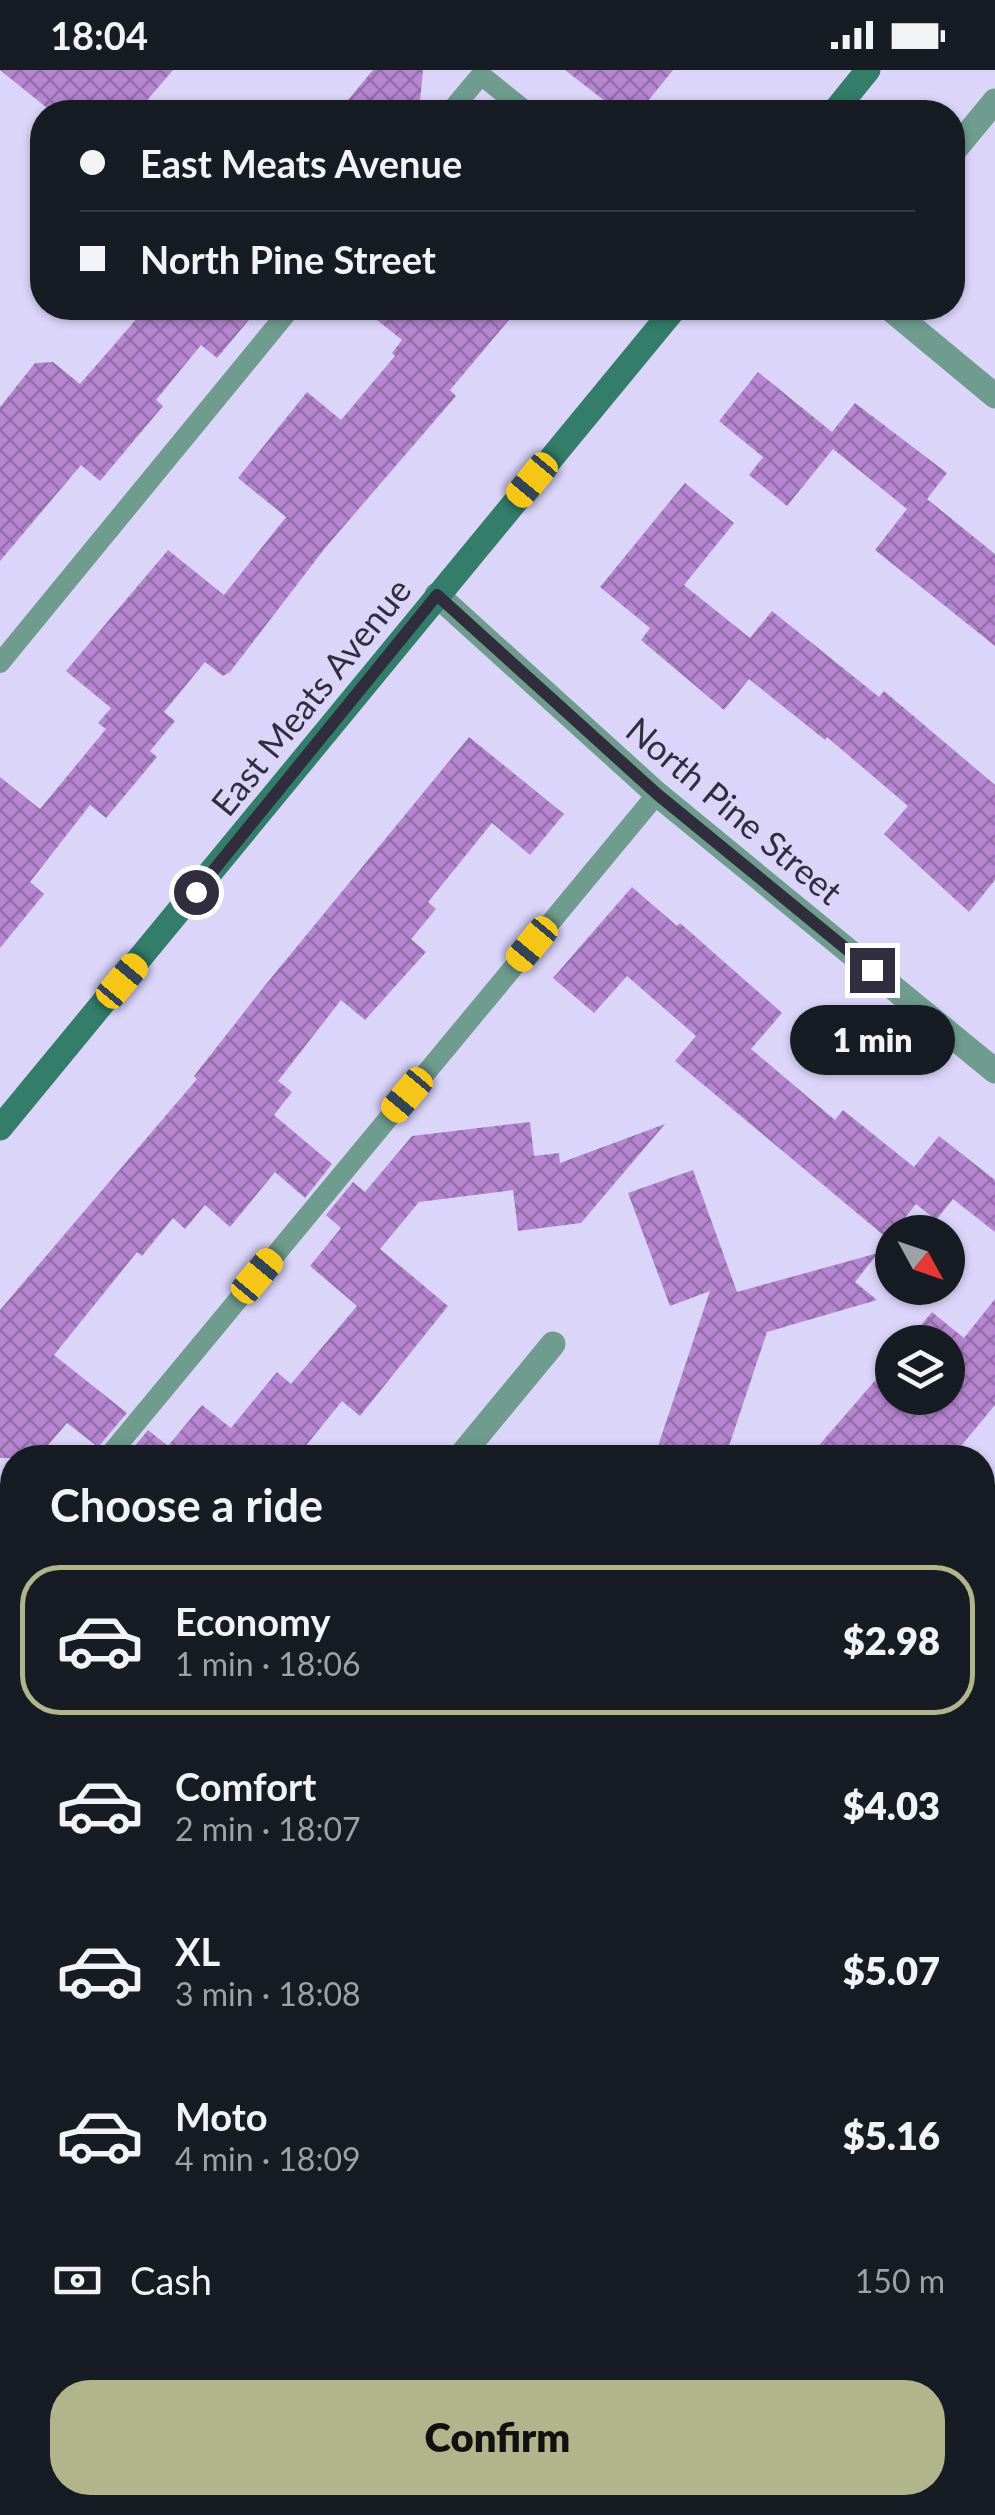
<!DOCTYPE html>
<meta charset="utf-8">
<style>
body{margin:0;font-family:Lato,sans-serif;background:#242831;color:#f1f3f6;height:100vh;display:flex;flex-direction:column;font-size:38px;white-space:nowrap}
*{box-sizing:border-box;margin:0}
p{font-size:32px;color:#9ea1a6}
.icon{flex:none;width:55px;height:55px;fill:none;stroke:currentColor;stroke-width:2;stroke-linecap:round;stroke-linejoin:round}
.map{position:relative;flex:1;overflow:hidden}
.side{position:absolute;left:0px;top:1375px;width:995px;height:1070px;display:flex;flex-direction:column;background:#171b24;border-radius:40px 40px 0 0;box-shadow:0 2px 8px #0004}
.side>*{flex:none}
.top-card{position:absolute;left:30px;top:30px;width:935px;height:220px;border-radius:40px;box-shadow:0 2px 8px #0004;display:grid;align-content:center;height:220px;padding:0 50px;background:#171b24}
.needle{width:65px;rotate:130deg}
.controls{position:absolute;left:875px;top:1145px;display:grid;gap:20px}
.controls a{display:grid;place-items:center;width:90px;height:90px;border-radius:50%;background:#171b24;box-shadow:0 2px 8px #0004;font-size:50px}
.end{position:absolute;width:45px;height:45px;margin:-22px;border:12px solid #302d3e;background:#fff;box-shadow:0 0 0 5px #fff}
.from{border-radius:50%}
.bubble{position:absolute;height:70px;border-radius:35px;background:#171b24;box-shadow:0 2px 8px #0004;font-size:32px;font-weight:800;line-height:70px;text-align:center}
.car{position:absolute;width:30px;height:60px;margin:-30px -15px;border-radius:12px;box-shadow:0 0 8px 2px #0007;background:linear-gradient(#f5c518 24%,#345 0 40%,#f5c518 0 76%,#345 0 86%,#f5c518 0)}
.top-card b{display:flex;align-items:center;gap:35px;height:95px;font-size:38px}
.top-card b+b{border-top:2px solid #363941}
.top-card i{width:25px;height:25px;background:#f1f3f6}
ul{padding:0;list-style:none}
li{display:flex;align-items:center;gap:30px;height:150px;margin:0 20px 15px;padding:0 30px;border:5px solid transparent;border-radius:40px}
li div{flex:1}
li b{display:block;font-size:38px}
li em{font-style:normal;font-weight:800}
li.on{border-color:#b1b58b}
li>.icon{width:90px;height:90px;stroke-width:1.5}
h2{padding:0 50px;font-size:45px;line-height:120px}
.pay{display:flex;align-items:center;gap:25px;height:110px;padding:0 50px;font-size:38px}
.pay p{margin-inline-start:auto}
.button{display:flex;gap:20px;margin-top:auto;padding:20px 50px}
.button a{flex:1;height:115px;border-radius:40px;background:#b1b58b;color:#111;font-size:40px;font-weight:800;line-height:115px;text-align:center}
.status{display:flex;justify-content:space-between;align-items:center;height:70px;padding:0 50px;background:#171b24;direction:ltr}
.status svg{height:28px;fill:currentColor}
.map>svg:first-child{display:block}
</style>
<div class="status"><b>18:04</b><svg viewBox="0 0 49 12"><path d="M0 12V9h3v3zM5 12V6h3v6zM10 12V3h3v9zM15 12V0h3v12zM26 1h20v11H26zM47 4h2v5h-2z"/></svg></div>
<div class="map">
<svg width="995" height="2445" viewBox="0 0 995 2445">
<defs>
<pattern id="grass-dots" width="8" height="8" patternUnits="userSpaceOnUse" patternTransform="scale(2.5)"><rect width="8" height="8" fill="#e8b28f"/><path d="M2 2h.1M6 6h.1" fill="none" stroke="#c7997c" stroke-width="1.8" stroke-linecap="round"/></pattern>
<pattern id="building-cross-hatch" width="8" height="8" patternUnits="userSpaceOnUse" patternTransform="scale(2.5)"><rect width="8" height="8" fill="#b686d0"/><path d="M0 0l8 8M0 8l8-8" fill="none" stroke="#946eaa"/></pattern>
</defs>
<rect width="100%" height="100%" fill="#dbd5fa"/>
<!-- grass -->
<path fill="url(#grass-dots)" d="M 0,1599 L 12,1609 L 12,2432 L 558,2433 L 548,2445 L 0,2445 Z"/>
<!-- pitch -->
<path fill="#e8b28f" d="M 0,1599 L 12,1609 L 12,1838 L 0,1843 Z"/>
<!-- building -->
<path fill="url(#building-cross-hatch)" d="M 0,0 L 173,0 L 137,42 L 52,42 Z
M 373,0 L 423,0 L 419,42 L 338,42 Z
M 565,0 L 673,0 L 639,42 L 619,42 Z
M 146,238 L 259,238 L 217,288 L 201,275 L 156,330 L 163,336 L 100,411 L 81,395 L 0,491 L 0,337 L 35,293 L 53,292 L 80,314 Z
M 362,238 L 519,238 L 450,320 L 456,326 L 325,478 L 230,602 L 223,606 L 205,592 L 164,642 L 175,651 L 150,681 L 157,687 L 106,748 L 90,735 L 30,812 L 44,824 L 0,878 L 0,707 L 40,739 L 106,659 L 98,653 L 111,638 L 66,601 L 168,480 L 224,525 L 286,447 L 238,408 L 307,322 L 341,350 L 395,286 L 392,283 L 402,270 Z
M 758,302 L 832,362 L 855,333 L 947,403 L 927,429 L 995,484 L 995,576 L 875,480 L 907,439 L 833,379 L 787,436 L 749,405 L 763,387 L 719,351 Z
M 685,413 L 734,453 L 684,515 L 750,568 L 772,541 L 879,627 L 884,621 L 995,715 L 995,810 L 969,842 L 884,764 L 908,736 L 827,667 L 825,670 L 749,609 L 724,640 L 641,570 L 650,558 L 600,517 Z
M 469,667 L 564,744 L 530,785 L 492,753 L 428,832 L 436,839 L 411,869 L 426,882 L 365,950 L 341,930 L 278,1011 L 292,1022 L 274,1045 L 332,1094 L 305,1128 L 275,1102 L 230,1157 L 205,1135 L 185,1159 L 173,1148 L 142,1186 L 137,1182 L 54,1285 L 127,1343 L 98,1377 L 67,1353 L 37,1388 L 0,1388 L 0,1240 L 197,1009 L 194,1006 L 267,913 Z
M 632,817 L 677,856 L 680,853 L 782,943 L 751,979 L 835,1050 L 843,1040 L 914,1097 L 939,1066 L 995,1110 L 995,1162 L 953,1129 L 936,1150 L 916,1134 L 888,1169 L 675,991 L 696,966 L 627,906 L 594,943 L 553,908 Z
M 530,1052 L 534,1086 L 559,1083 L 560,1093 L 665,1054 L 581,1153 L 518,1161 L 513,1120 L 419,1132 L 380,1179 L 448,1236 L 360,1346 L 342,1331 L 296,1388 L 125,1388 L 148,1360 L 168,1376 L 202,1335 L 231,1358 L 277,1302 L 291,1314 L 357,1236 L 310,1196 L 341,1158 L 326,1145 L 353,1112 L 365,1122 L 412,1066 Z
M 693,1100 L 737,1222 L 878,1183 L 855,1212 L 877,1230 L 767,1262 L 725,1388 L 654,1388 L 710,1221 L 670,1236 L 628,1123 Z
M 995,1229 L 995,1335 L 951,1388 L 808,1388 L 892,1291 L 892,1328 L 948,1328 L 948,1272 L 907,1272 L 932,1242 L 964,1268 Z"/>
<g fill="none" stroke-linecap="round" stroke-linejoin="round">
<!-- lane -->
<path stroke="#6f9c8e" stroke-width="20" d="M 450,42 L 481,5 L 527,42
M 0,593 L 291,238
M 107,1388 L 657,724
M 9,1506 L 12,1502"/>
<!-- street -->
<path stroke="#6f9c8e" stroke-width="25" d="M 952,83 L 995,31
M 889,238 L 995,326
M 437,525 L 657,724 L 995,1001
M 459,1388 L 553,1274
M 982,1504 L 995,1489
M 982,2418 L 995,2403
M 961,2445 L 971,2432"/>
<!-- secondary -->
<path stroke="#337d6a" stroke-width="25" d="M 834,42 L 868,0
M 0,1058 L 675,238"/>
</g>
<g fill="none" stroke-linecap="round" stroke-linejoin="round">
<!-- route -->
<path stroke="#302d3e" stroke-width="12" d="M 196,822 L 437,525 L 657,724 L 872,900"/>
</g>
<g text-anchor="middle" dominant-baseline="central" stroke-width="8" stroke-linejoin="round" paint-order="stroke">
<!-- street labels -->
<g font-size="35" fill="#302d3e" stroke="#dbd5fa">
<text transform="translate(310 626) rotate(-51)">East Meats Avenue</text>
<text transform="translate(735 740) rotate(40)">North Pine Street</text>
</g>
</g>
</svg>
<div class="controls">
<a><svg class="needle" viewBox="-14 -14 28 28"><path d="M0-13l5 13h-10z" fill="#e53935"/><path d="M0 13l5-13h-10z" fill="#9ea1a6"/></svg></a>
<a><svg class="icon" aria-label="layers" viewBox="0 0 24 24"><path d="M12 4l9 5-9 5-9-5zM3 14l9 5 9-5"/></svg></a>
</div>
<i class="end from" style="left:196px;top:822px"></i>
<i class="end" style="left:872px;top:900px"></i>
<div class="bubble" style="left:790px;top:935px;width:165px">1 min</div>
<i class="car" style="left:532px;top:410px;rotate:220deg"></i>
<i class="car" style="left:532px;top:874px;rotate:220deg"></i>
<i class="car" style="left:122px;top:911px;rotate:40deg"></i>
<i class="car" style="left:407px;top:1025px;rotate:220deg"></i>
<i class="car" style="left:257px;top:1206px;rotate:40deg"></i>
<div class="top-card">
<b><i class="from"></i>East Meats Avenue</b>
<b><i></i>North Pine Street</b>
</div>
<section class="side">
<h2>Choose a ride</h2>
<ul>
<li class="on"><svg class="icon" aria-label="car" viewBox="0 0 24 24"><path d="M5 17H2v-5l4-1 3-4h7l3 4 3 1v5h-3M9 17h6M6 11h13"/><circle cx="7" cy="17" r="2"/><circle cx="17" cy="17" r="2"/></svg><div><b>Economy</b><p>1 min · 18:06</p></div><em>$2.98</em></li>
<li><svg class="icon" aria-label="car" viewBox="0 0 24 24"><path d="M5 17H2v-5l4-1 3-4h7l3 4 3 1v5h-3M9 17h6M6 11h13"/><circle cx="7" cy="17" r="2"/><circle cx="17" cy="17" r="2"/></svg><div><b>Comfort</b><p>2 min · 18:07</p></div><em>$4.03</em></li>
<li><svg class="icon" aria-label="car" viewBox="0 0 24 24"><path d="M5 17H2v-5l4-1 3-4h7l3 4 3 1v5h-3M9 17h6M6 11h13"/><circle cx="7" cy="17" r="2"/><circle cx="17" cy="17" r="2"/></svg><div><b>XL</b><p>3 min · 18:08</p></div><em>$5.07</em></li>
<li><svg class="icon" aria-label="car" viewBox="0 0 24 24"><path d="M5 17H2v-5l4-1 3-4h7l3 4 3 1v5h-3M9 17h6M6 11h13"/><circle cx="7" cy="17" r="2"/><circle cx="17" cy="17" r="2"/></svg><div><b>Moto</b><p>4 min · 18:09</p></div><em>$5.16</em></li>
</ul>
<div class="pay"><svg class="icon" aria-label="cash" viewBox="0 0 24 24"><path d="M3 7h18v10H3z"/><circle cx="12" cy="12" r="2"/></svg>Cash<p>150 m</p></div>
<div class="button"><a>Confirm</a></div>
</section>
</div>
